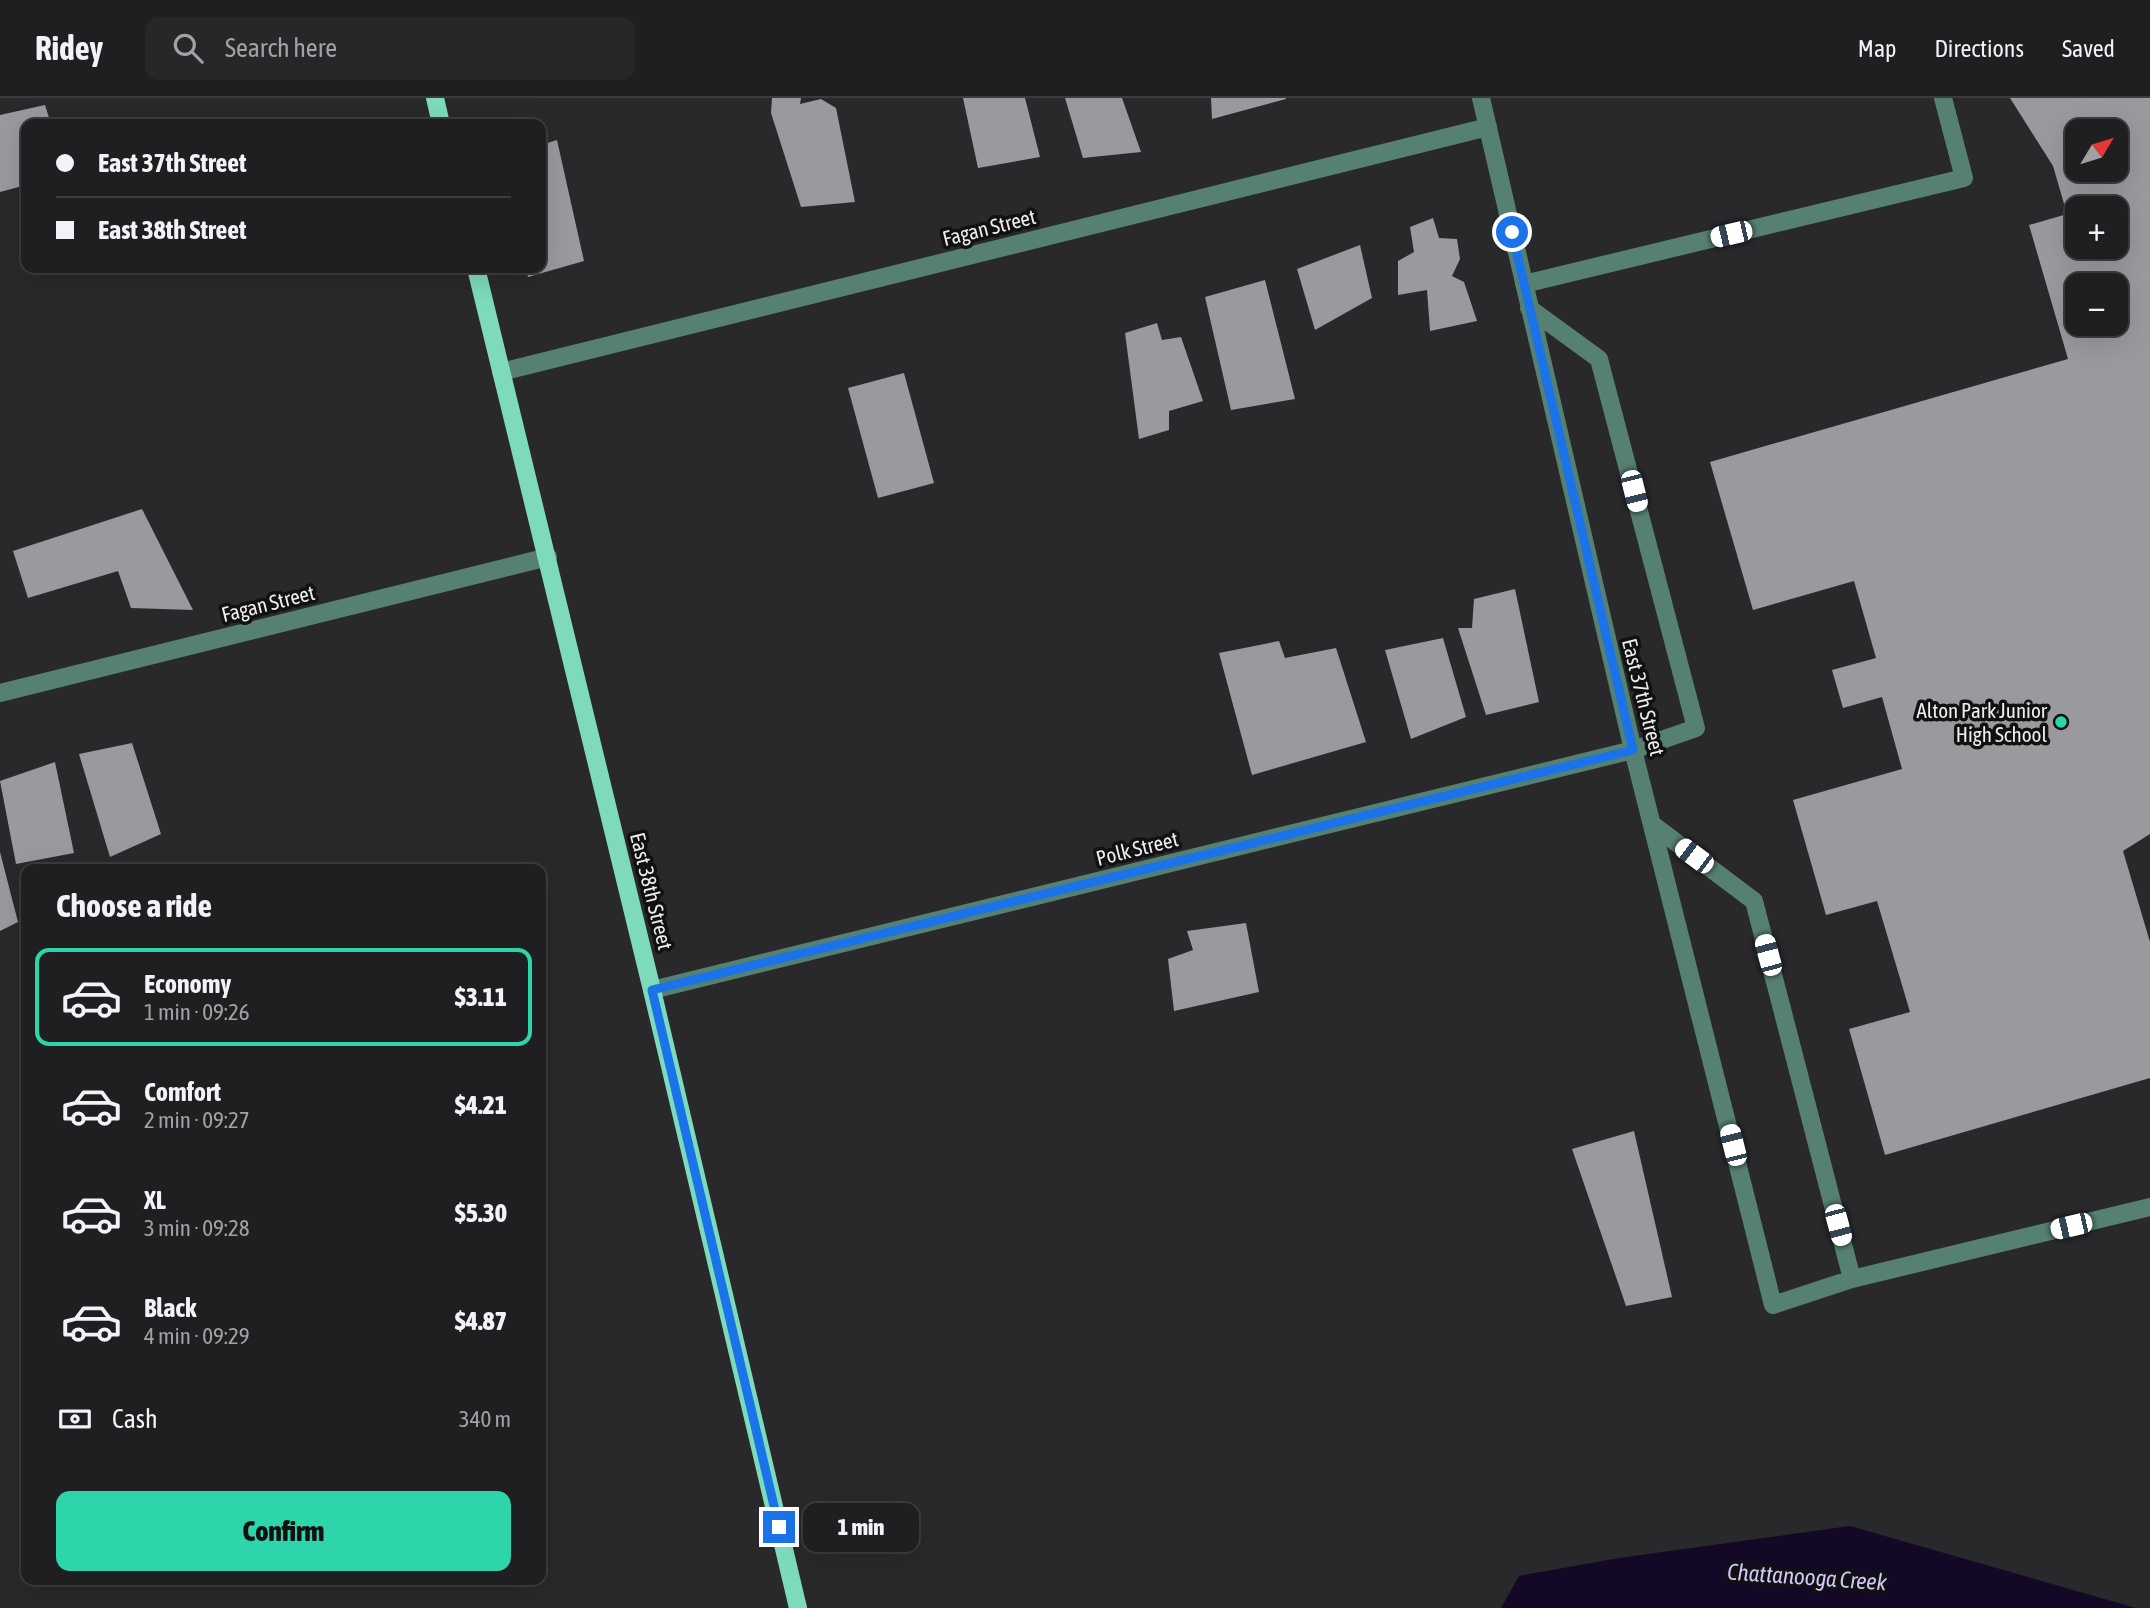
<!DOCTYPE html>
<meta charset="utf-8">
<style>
body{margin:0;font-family:"Asap Condensed",sans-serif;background:#272729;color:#f1f3f6;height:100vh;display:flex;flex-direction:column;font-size:26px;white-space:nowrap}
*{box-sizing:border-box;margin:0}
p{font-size:23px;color:#a1a2a5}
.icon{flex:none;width:38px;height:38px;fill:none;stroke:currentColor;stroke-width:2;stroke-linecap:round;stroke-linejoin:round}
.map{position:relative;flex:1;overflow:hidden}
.sheet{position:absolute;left:21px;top:766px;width:525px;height:721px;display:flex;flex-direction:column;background:#1f1e20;border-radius:14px;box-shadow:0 7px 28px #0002,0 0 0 2px #3c3c3e}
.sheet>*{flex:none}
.banner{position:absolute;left:21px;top:21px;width:525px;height:154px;border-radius:14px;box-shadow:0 7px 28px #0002,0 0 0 2px #3c3c3e;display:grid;align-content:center;height:154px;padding:0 35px;background:#1f1e20}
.needle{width:46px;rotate:52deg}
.tools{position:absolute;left:2065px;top:21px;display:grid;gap:14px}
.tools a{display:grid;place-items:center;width:63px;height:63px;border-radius:14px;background:#1f1e20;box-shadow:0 7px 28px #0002,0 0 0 2px #3c3c3e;font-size:35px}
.end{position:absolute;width:32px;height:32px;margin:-16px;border:9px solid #1a73e8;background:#fff;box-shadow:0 0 0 4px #fff}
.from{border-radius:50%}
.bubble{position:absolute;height:49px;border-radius:14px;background:#1f1e20;box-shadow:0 7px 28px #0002,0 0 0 2px #3c3c3e;font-size:23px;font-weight:800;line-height:49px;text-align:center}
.car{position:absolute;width:21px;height:42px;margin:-21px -10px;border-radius:9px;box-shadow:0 0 5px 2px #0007;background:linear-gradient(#fff 24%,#345 0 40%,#fff 0 76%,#345 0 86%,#fff 0)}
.banner b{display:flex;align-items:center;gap:24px;height:66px;font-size:26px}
.banner b+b{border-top:2px solid #3c3c3e}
.banner i{width:18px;height:18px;background:#f1f3f6}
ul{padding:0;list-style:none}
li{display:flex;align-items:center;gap:21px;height:98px;margin:0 14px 10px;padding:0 21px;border:4px solid transparent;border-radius:14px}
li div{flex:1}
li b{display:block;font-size:26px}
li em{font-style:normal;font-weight:800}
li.on{border-color:#2ed4aa}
li>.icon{width:63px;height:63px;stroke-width:1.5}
h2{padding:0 35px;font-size:32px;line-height:84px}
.pay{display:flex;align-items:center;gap:18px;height:77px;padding:0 35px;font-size:26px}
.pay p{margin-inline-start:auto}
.action{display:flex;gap:14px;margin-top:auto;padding:14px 35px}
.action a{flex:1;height:80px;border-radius:14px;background:#2ed4aa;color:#111;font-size:28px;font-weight:800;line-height:80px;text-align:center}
header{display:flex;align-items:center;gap:42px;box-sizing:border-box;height:98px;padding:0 35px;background:#1f1e20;border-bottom:2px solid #3c3c3e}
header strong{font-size:33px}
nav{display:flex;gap:38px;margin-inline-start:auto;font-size:24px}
.search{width:490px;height:63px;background:#272729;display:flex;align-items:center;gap:18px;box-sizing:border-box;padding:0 24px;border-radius:14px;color:#a1a2a5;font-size:26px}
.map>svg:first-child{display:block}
</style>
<header>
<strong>Ridey</strong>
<div class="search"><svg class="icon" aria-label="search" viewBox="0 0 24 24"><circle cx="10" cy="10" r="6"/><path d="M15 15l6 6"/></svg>Search here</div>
<nav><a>Map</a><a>Directions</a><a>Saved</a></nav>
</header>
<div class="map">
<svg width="2150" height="1510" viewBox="0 0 2150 1510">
<rect width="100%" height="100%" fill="#29282b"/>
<!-- water -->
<path fill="#130927" d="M 1850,1428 L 2136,1510 L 1501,1510 L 1519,1478 L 1619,1460 Z"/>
<!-- building -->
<path fill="#9a999d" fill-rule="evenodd" d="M 772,0 L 801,0 L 800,6 L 821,1 L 836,10 L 855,104 L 801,109 L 771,15 Z
M 963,0 L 1025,0 L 1040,59 L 978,70 Z
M 1065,0 L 1122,0 L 1141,54 L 1083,60 Z
M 1211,0 L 1286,0 L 1286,1 L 1212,21 Z
M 2010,0 L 2150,0 L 2150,736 L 2123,753 L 2150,844 L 2150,980 L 1885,1057 L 1849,931 L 1910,914 L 1877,803 L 1826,817 L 1793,702 L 1902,671 L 1882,599 L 1843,610 L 1832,572 L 1876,560 L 1854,483 L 1753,512 L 1710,364 L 2068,261 L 2029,127 L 2067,116 L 2053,68 ZM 2077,33 L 2116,33 L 2116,72 L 2077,72 ZM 2077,110 L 2116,110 L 2116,149 L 2077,149 ZM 2077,187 L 2116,187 L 2116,226 L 2077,226 Z
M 45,7 L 51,26 L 26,26 L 26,87 L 0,94 L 0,17 Z
M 557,42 L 584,163 L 528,179 L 526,170 L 541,170 L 541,47 Z
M 1433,120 L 1439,140 L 1457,141 L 1460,161 L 1452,178 L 1464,184 L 1477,223 L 1430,233 L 1427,192 L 1398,197 L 1398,163 L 1414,154 L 1410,129 Z
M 1360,147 L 1372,200 L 1315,232 L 1297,171 Z
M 1265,182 L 1295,301 L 1231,312 L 1205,199 Z
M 1157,225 L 1162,242 L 1181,239 L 1203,303 L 1169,313 L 1169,332 L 1139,341 L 1125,235 Z
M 904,275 L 934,385 L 878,400 L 848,290 Z
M 142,411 L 193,512 L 131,510 L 118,473 L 28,500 L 13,453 Z
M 1515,491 L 1539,604 L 1486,617 L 1458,530 L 1472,530 L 1474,501 Z
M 1443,540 L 1466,619 L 1411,641 L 1385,552 Z
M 1279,543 L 1285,560 L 1336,550 L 1366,644 L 1252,677 L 1219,555 Z
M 132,645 L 161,736 L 110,759 L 79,656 Z
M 55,664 L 74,755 L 16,766 L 0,683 Z
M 0,754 L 18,824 L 0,833 Z
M 1246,825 L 1259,894 L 1174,913 L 1168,861 L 1193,852 L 1187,833 Z
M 1634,1033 L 1672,1199 L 1626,1208 L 1572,1051 Z"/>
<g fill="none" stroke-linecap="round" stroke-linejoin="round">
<!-- minor -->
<path stroke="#568172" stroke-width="18" d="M 1481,0 L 1633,652 L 1773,1207 L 1852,1181 L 1754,803 L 1653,727
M 1524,186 L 1964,80 L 1943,0
M 501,274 L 1488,29
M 0,595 L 548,459
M 652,892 L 1633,652 L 1696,630 L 1599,261 L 1529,210
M 1852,1181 L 2150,1109"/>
<!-- major -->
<path stroke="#7ddabb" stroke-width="18" d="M 435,0 L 441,26
M 476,170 L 652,892 L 798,1510"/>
</g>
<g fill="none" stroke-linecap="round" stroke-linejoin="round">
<!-- route -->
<path stroke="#1a73e8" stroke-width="9" d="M 779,1429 L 652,892 L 1633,652 L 1512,134"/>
</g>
<!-- markers -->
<circle fill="#2ed4aa" stroke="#111112" stroke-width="2.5" cx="2061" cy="624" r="7"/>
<g text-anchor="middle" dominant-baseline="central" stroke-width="7" stroke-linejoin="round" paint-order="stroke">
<!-- street labels -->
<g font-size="21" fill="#eeeef0" stroke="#111112">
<text transform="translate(989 129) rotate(-14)">Fagan Street</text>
<text transform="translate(268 505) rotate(-14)">Fagan Street</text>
<text transform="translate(1644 599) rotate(76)">East 37th Street</text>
<text transform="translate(1137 750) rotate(-14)">Polk Street</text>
<text transform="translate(652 793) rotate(76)">East 38th Street</text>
</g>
<!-- poi labels -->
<g font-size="21" fill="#eeeef0" stroke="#111112" text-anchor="end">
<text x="2047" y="612">Alton Park Junior<tspan x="2047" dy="24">High School</tspan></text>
</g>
<!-- water labels -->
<g font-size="23" font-style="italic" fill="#d2c7f9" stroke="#111112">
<text transform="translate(1807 1479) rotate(4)">Chattanooga Creek</text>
</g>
</g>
</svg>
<div class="tools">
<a><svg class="needle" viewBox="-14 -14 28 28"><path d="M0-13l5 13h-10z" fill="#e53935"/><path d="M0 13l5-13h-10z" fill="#a1a2a5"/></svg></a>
<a>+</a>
<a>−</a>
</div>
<i class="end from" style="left:1512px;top:134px"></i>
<i class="end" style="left:779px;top:1429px"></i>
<div class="bubble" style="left:803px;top:1405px;width:116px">1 min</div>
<i class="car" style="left:1731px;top:136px;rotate:257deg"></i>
<i class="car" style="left:1634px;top:393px;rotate:166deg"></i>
<i class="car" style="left:1694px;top:758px;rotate:307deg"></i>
<i class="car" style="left:1768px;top:857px;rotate:345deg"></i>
<i class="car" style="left:1733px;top:1047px;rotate:346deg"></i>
<i class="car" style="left:1838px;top:1127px;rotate:165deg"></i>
<i class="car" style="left:2071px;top:1128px;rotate:257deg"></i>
<div class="banner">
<b><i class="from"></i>East 37th Street</b>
<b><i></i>East 38th Street</b>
</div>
<section class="sheet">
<h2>Choose a ride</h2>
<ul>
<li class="on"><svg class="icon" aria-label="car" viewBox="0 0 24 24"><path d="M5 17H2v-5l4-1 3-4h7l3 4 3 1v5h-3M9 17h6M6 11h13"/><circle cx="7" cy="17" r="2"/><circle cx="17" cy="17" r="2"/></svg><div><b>Economy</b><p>1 min · 09:26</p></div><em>$3.11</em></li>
<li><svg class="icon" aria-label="car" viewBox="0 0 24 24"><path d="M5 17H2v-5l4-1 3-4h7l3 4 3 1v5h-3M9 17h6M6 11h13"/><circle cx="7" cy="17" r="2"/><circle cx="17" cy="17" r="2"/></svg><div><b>Comfort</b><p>2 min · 09:27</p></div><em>$4.21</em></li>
<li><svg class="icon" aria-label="car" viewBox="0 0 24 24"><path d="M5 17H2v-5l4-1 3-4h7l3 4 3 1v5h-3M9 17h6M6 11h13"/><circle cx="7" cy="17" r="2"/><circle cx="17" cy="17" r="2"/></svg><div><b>XL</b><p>3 min · 09:28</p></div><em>$5.30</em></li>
<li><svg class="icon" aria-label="car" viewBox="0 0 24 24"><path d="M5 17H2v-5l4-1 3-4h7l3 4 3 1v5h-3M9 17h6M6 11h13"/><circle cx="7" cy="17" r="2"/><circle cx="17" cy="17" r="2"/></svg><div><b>Black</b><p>4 min · 09:29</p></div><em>$4.87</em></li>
</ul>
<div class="pay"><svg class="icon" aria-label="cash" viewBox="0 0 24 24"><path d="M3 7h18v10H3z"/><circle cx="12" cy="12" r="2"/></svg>Cash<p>340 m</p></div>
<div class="action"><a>Confirm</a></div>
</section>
</div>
